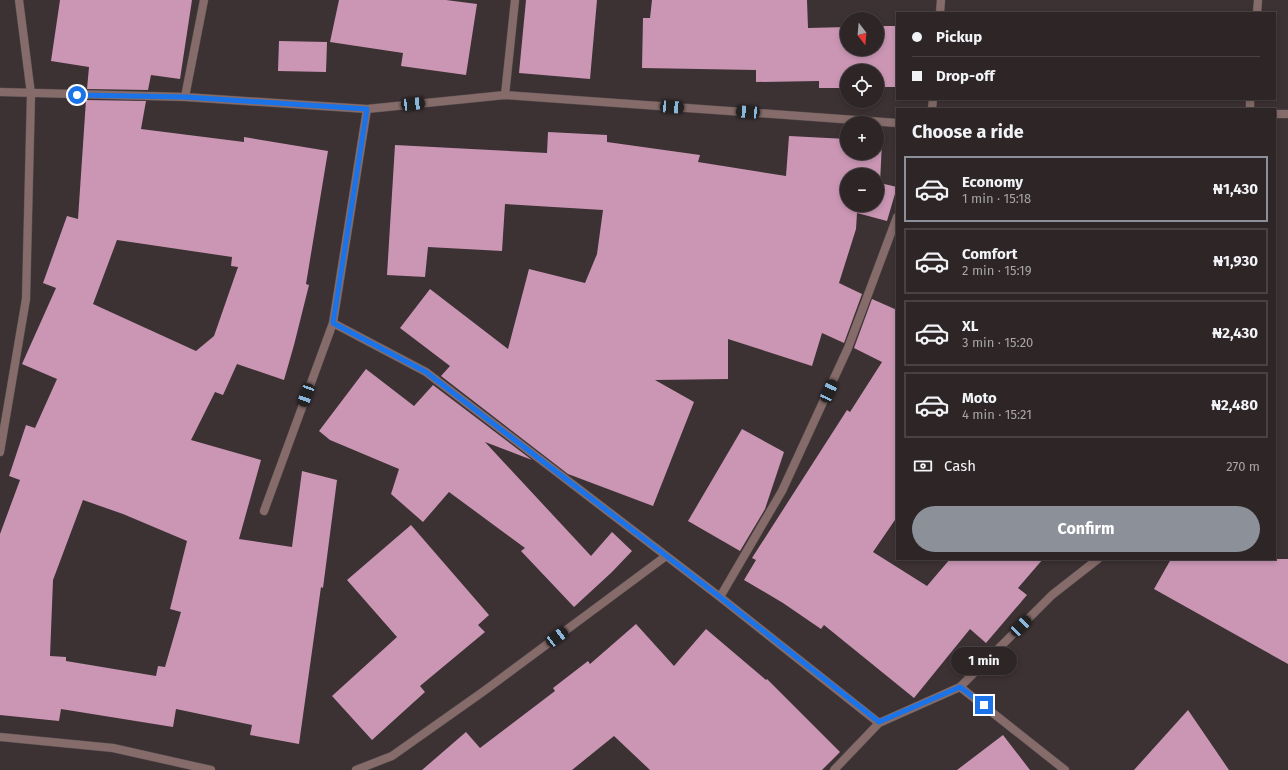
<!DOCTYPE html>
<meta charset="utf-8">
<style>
body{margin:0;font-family:"Fira Sans",sans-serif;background:#352d2e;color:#f1f3f6;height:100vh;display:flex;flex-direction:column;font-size:15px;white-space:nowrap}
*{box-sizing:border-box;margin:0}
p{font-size:13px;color:#a7a5a7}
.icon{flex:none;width:22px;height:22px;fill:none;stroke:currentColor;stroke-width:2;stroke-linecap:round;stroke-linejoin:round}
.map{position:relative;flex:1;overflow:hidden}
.details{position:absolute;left:896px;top:108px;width:380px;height:452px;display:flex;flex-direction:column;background:#2d2526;border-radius:0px;box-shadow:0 2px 6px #0003,0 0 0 1px #484243}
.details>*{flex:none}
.hud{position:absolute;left:896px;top:12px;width:380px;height:88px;border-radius:0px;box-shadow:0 2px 6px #0003,0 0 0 1px #484243;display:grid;align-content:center;height:88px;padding:0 16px;background:#2d2526}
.needle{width:26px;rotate:164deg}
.tools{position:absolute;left:840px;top:12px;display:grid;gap:8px}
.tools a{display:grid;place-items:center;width:44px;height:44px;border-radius:50%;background:#2d2526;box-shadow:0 2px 6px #0003,0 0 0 1px #484243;font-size:20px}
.end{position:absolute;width:18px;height:18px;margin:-9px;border:5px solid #1a73e8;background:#fff;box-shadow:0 0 0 2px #fff}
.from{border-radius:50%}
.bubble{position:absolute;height:28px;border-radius:14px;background:#2d2526;box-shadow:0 2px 6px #0003,0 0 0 1px #484243;font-size:13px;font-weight:700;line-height:28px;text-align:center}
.car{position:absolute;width:12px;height:24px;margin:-12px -6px;border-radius:5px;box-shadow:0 0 3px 1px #0007;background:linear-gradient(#222 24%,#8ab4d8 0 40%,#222 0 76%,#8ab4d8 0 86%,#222 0)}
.hud b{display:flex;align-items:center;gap:14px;height:38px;font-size:15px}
.hud b+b{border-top:1px solid #484243}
.hud i{width:10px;height:10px;background:#f1f3f6}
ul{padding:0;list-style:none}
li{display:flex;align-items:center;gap:12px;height:66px;margin:0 8px 6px;padding:0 8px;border:2px solid #484243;border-radius:0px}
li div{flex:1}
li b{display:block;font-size:15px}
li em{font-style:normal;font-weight:700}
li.selected{border-color:#8c9099}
li>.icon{width:36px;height:36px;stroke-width:1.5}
h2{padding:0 16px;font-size:18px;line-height:48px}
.pay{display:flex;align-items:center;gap:10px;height:44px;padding:0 16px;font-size:15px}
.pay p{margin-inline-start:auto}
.button{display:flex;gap:8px;margin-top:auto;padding:8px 16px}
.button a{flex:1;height:46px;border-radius:24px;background:#8c9099;color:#fff;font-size:16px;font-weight:700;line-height:46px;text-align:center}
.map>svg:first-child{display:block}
</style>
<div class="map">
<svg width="1288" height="770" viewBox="0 0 1288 770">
<rect width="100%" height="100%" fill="#3c3133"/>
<!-- building -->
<path fill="#ca96b4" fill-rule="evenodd" d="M 60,0 L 192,0 L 180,79 L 151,75 L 148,90 L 87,89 L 89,67 L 51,61 Z
M 339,0 L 446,0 L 477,4 L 466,75 L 401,66 L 403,53 L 330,42 Z
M 526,0 L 597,0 L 590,79 L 519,73 Z
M 652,0 L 807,0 L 808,28 L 847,27 L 847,49 L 877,49 L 877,26 L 897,26 L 897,87 L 877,87 L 877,71 L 847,71 L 847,88 L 819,88 L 819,81 L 756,82 L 756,70 L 642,68 L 643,18 L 650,18 Z
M 279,41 L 327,42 L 326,72 L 278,71 Z
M 86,100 L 146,101 L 141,129 L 244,142 L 244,137 L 328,151 L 306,284 L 309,285 L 294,345 L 284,380 L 237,364 L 223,395 L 215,392 L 191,440 L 261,460 L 239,539 L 292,547 L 302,471 L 337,480 L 323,588 L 321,587 L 299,744 L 250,735 L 252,725 L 176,709 L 173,727 L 61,709 L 59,721 L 0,715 L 0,534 L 20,480 L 9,476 L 26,425 L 35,428 L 57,379 L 22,364 L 56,288 L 43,283 L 67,216 L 78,219 ZM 117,240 L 232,257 L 231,266 L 238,267 L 214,336 L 196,351 L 93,304 ZM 83,500 L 123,514 L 187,541 L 170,609 L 181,612 L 165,667 L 158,666 L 156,676 L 66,661 L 66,657 L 50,656 L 53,580 Z
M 548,132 L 607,135 L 607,142 L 700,155 L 698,162 L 786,176 L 789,136 L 847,139 L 847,153 L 877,153 L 877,141 L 882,142 L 880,183 L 897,187 L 887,221 L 857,213 L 856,229 L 839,283 L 862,294 L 844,343 L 822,333 L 812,366 L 728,339 L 728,379 L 655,380 L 694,402 L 653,506 L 568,474 L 441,376 L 450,366 L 400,328 L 430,289 L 508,349 L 529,269 L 585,283 L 597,254 L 603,210 L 505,204 L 502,251 L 428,247 L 425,277 L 387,275 L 395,145 L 547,153 ZM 847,175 L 877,175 L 877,205 L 847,205 Z
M 872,299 L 897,310 L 897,517 L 873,552 L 927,586 L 950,559 L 1043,559 L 1018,588 L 1027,595 L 986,643 L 970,629 L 914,698 L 824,625 L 821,629 L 783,603 L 744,580 L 756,560 L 752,558 L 847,410 L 850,412 L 882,362 L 854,348 Z
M 366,369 L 414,406 L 433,385 L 532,460 L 485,442 L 591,556 L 612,532 L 632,551 L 612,572 L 574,607 L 521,551 L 525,548 L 449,492 L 423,522 L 391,494 L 399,469 L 330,440 L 319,431 Z
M 742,429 L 784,452 L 765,509 L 740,551 L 688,521 Z
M 411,525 L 489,615 L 478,625 L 485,632 L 420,686 L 425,692 L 372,740 L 332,696 L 397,637 L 347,580 Z
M 1171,559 L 1288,559 L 1288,664 L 1154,589 Z
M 636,624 L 674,666 L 706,629 L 766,680 L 767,679 L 840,752 L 822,770 L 650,770 L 614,736 L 572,770 L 422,770 L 466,732 L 480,748 L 555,691 L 553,688 L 588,661 L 590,664 Z
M 1188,710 L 1229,770 L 1134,770 Z
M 1003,735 L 1030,770 L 957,770 Z"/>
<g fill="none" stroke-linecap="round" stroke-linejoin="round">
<defs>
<path id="minor" d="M 940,13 L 941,0
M 1257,13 L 1258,0
M 0,92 L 185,97 L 367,109 L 505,95 L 897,123
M 505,95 L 515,0
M 185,97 L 204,0
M 367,109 L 333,323 L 426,372 L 720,597 L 879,723
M 932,109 L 933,99
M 1250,109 L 1250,99
M 1275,114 L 1288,114
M 0,452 L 26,299 L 31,94 L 19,0
M 264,511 L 333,323
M 720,597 L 782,491 L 848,348 L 897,217
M 960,687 L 1065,770
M 0,737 L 113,748 L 211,770
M 356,770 L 392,756 L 484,691 L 666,556
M 834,770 L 879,723 L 960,687 L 1052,595 L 1098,559"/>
</defs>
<!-- minor casing -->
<use href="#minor" stroke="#584d4f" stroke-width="9"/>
<!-- minor -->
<use href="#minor" stroke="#856b69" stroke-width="8"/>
</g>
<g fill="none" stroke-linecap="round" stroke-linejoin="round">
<!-- route -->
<path stroke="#1a73e8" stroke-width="5" d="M 77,95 L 185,97 L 367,109 L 333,323 L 426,372 L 720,597 L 879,722 L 960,687 L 984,705"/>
</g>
</svg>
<div class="tools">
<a><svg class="needle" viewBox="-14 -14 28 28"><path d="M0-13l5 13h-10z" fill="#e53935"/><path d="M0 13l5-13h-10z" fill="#a7a5a7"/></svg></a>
<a><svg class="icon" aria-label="locate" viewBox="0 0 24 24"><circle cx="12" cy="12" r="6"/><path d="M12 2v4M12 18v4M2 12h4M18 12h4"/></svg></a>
<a>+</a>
<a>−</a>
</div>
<i class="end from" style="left:77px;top:95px"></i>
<i class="end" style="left:984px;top:705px"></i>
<div class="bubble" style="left:951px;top:647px;width:66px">1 min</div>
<i class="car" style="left:413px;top:104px;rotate:84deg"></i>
<i class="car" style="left:672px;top:107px;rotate:94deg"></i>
<i class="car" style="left:748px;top:112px;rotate:274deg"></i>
<i class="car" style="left:829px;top:391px;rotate:25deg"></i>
<i class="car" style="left:306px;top:395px;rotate:200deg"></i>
<i class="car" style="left:1021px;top:626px;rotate:45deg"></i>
<i class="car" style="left:557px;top:637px;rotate:53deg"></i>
<div class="hud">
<b><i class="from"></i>Pickup</b>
<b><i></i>Drop-off</b>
</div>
<section class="details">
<h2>Choose a ride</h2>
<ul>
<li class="selected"><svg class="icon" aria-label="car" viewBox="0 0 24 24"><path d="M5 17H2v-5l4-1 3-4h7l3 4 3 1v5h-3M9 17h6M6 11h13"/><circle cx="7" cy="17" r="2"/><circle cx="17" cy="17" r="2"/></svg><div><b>Economy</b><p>1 min · 15:18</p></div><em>₦1,430</em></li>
<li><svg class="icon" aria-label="car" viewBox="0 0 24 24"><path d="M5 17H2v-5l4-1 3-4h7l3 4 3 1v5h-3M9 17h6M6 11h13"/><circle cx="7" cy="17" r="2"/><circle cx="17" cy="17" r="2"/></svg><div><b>Comfort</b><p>2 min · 15:19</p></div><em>₦1,930</em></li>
<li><svg class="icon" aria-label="car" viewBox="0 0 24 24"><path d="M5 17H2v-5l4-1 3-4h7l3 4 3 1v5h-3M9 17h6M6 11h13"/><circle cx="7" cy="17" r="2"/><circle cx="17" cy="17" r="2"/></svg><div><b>XL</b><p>3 min · 15:20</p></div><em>₦2,430</em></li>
<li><svg class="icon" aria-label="car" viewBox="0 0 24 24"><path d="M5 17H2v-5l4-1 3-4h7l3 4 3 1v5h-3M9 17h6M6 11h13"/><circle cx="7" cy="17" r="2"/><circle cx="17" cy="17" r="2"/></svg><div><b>Moto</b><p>4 min · 15:21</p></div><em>₦2,480</em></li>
</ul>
<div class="pay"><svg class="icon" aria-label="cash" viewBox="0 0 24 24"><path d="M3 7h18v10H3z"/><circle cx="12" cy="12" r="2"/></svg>Cash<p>270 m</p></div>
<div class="button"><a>Confirm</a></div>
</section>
</div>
